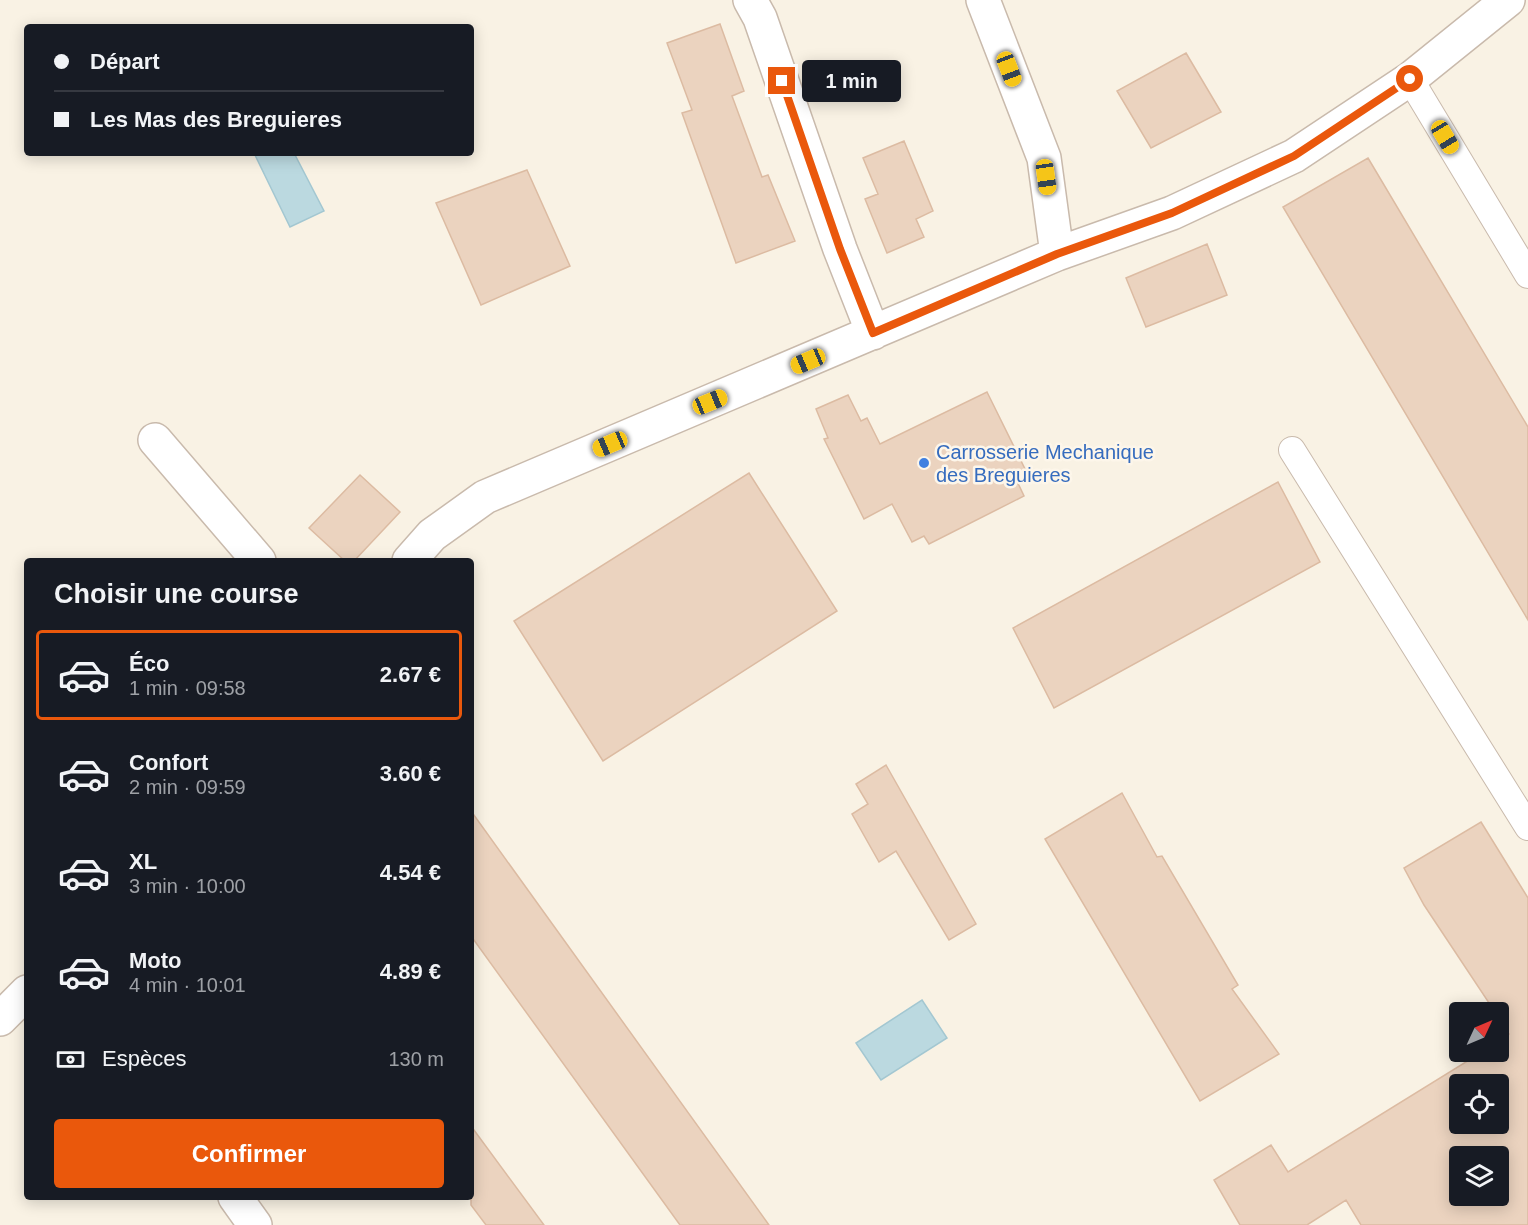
<!DOCTYPE html>
<html lang="fr">
<meta charset="utf-8">
<style>
body{margin:0;font-family:Arial,sans-serif;background:#20242c;color:#f1f3f6;height:100vh;display:flex;flex-direction:column;font-size:22px;white-space:nowrap}
*{box-sizing:border-box;margin:0}
p{font-size:20px;color:#9ea1a6}
.icon{flex:none;width:33px;height:33px;fill:none;stroke:currentColor;stroke-width:2;stroke-linecap:round;stroke-linejoin:round}
.map{position:relative;flex:1;overflow:hidden}
.panel{position:absolute;left:24px;top:558px;width:450px;height:642px;display:flex;flex-direction:column;background:#171b24;border-radius:6px;box-shadow:0 3px 15px #0003}
.panel>*{flex:none}
.guide{position:absolute;left:24px;top:24px;width:450px;height:132px;border-radius:6px;box-shadow:0 3px 15px #0003;display:grid;align-content:center;height:132px;padding:0 30px;background:#171b24}
.needle{width:39px;rotate:46deg}
.controls{position:absolute;left:1449px;top:1002px;display:grid;gap:12px}
.controls a{display:grid;place-items:center;width:60px;height:60px;border-radius:6px;background:#171b24;box-shadow:0 3px 15px #0003;font-size:30px}
.end{position:absolute;width:27px;height:27px;margin:-14px;border:8px solid #ea580c;background:#fff;box-shadow:0 0 0 3px #fff}
.from{border-radius:50%}
.bubble{position:absolute;height:42px;border-radius:6px;background:#171b24;box-shadow:0 3px 15px #0003;font-size:20px;font-weight:600;line-height:42px;text-align:center}
.car{position:absolute;width:18px;height:36px;margin:-18px -9px;border-radius:8px;box-shadow:0 0 4px 2px #0007;background:linear-gradient(#f5c518 24%,#345 0 40%,#f5c518 0 76%,#345 0 86%,#f5c518 0)}
.guide b{display:flex;align-items:center;gap:21px;height:57px;font-size:22px}
.guide b+b{border-top:2px solid #363941}
.guide i{width:15px;height:15px;background:#f1f3f6}
ul{padding:0;list-style:none}
li{display:flex;align-items:center;gap:18px;height:90px;margin:0 12px 9px;padding:0 18px;border:3px solid transparent;border-radius:6px}
li div{flex:1}
li b{display:block;font-size:22px}
li em{font-style:normal;font-weight:600}
li.current{border-color:#ea580c}
li>.icon{width:54px;height:54px;stroke-width:1.5}
h2{padding:0 30px;font-size:27px;line-height:72px}
.pay{display:flex;align-items:center;gap:15px;height:66px;padding:0 30px;font-size:22px}
.pay p{margin-inline-start:auto}
.button{display:flex;gap:12px;margin-top:auto;padding:12px 30px}
.button a{flex:1;height:69px;border-radius:6px;background:#ea580c;color:#fff;font-size:24px;font-weight:600;line-height:69px;text-align:center}
.map>svg:first-child{display:block}
</style>
<div class="map">
<svg width="1528" height="1225" viewBox="0 0 1528 1225">
<rect width="100%" height="100%" fill="#f9f2e4"/>
<!-- water -->
<path fill="#bbd9e0" stroke="#a3c7d1" stroke-width="1.5" d="M 254,153 L 294,153 L 324,211 L 290,227 Z
M 922,1000 L 947,1038 L 881,1080 L 856,1043 Z"/>
<!-- building -->
<path fill="#ebd3bf" stroke="#dcbba2" stroke-width="1.5" fill-rule="evenodd" d="M 720,24 L 744,91 L 732,96 L 762,177 L 768,175 L 795,241 L 736,263 L 682,113 L 692,110 L 667,43 Z
M 1186,53 L 1221,112 L 1151,148 L 1117,91 Z
M 904,141 L 933,211 L 916,219 L 924,237 L 887,253 L 865,199 L 878,194 L 863,158 Z
M 1368,158 L 1528,427 L 1528,620 L 1283,207 Z
M 527,170 L 570,266 L 481,305 L 436,203 Z
M 1207,244 L 1227,295 L 1146,327 L 1126,278 Z
M 987,392 L 1027,473 L 1016,479 L 1024,496 L 929,544 L 924,536 L 912,542 L 892,504 L 864,519 L 824,439 L 828,438 L 816,409 L 848,395 L 861,421 L 867,418 L 880,444 Z
M 749,473 L 837,611 L 603,761 L 514,621 Z
M 360,475 L 400,512 L 354,561 L 345,561 L 309,528 Z
M 1278,482 L 1320,562 L 1054,708 L 1013,628 Z
M 886,765 L 976,924 L 949,940 L 896,851 L 879,862 L 852,814 L 868,804 L 856,784 Z
M 1122,793 L 1157,857 L 1162,856 L 1238,985 L 1232,989 L 1279,1054 L 1200,1101 L 1045,839 Z
M 471,811 L 769,1225 L 680,1225 L 471,936 Z
M 1481,822 L 1528,898 L 1528,1225 L 1361,1225 L 1346,1200 L 1307,1225 L 1240,1225 L 1214,1180 L 1271,1145 L 1288,1172 L 1482,1052 L 1498,1052 L 1498,1041 L 1509,1034 L 1498,1017 L 1498,1012 L 1495,1012 L 1424,905 L 1404,868 ZM 1460,1084 L 1498,1084 L 1498,1124 L 1460,1124 ZM 1460,1156 L 1498,1156 L 1498,1196 L 1460,1196 Z
M 471,1126 L 544,1225 L 486,1225 L 471,1205 Z"/>
<g fill="none" stroke-linecap="round" stroke-linejoin="round">
<defs>
<path id="service" d="M 1410,79 L 1528,275
M 1292,450 L 1528,827"/>
<path id="minor" d="M 750,0 L 760,18 L 840,249 L 873,333
M 983,0 L 1044,158 L 1057,254
M 155,440 L 259,561
M 409,561 L 432,535 L 485,497 L 1057,254 L 1172,213 L 1294,156 L 1410,79 L 1508,0
M 0,1019 L 27,992
M 235,1197 L 255,1225"/>
</defs>
<!-- service casing -->
<use href="#service" stroke="#c9baac" stroke-width="28"/>
<!-- minor casing -->
<use href="#minor" stroke="#c9baac" stroke-width="36"/>
<!-- service -->
<use href="#service" stroke="#fff" stroke-width="26"/>
<!-- minor -->
<use href="#minor" stroke="#fff" stroke-width="33"/>
</g>
<g fill="none" stroke-linecap="round" stroke-linejoin="round">
<!-- route -->
<path stroke="#ea580c" stroke-width="8" d="M 782,81 L 840,249 L 873,333 L 1057,254 L 1172,213 L 1294,156 L 1410,79"/>
</g>
<!-- markers -->
<circle fill="#3f7fe0" stroke="#fdf6ea" stroke-width="2" cx="924" cy="463" r="6"/>
<g text-anchor="middle" dominant-baseline="central" stroke-width="5" stroke-linejoin="round" paint-order="stroke">
<!-- shop labels -->
<g font-size="20" fill="#366cbe" stroke="#fdf6ea" text-anchor="start">
<text x="936" y="452">Carrosserie Mechanique<tspan x="936" dy="23">des Breguieres</tspan></text>
</g>
</g>
</svg>
<div class="controls">
<a><svg class="needle" viewBox="-14 -14 28 28"><path d="M0-13l5 13h-10z" fill="#e53935"/><path d="M0 13l5-13h-10z" fill="#9ea1a6"/></svg></a>
<a><svg class="icon" aria-label="locate" viewBox="0 0 24 24"><circle cx="12" cy="12" r="6"/><path d="M12 2v4M12 18v4M2 12h4M18 12h4"/></svg></a>
<a><svg class="icon" aria-label="layers" viewBox="0 0 24 24"><path d="M12 4l9 5-9 5-9-5zM3 14l9 5 9-5"/></svg></a>
</div>
<i class="end from" style="left:1410px;top:79px"></i>
<i class="end" style="left:782px;top:81px"></i>
<div class="bubble" style="left:802px;top:60px;width:99px">1 min</div>
<i class="car" style="left:1009px;top:69px;rotate:159deg"></i>
<i class="car" style="left:1445px;top:137px;rotate:149deg"></i>
<i class="car" style="left:1046px;top:177px;rotate:172deg"></i>
<i class="car" style="left:808px;top:361px;rotate:247deg"></i>
<i class="car" style="left:710px;top:402px;rotate:68deg"></i>
<i class="car" style="left:610px;top:444px;rotate:247deg"></i>
<div class="guide">
<b><i class="from"></i>Départ</b>
<b><i></i>Les Mas des Breguieres</b>
</div>
<section class="panel">
<h2>Choisir une course</h2>
<ul>
<li class="current"><svg class="icon" aria-label="car" viewBox="0 0 24 24"><path d="M5 17H2v-5l4-1 3-4h7l3 4 3 1v5h-3M9 17h6M6 11h13"/><circle cx="7" cy="17" r="2"/><circle cx="17" cy="17" r="2"/></svg><div><b>Éco</b><p>1 min · 09:58</p></div><em>2.67 €</em></li>
<li><svg class="icon" aria-label="car" viewBox="0 0 24 24"><path d="M5 17H2v-5l4-1 3-4h7l3 4 3 1v5h-3M9 17h6M6 11h13"/><circle cx="7" cy="17" r="2"/><circle cx="17" cy="17" r="2"/></svg><div><b>Confort</b><p>2 min · 09:59</p></div><em>3.60 €</em></li>
<li><svg class="icon" aria-label="car" viewBox="0 0 24 24"><path d="M5 17H2v-5l4-1 3-4h7l3 4 3 1v5h-3M9 17h6M6 11h13"/><circle cx="7" cy="17" r="2"/><circle cx="17" cy="17" r="2"/></svg><div><b>XL</b><p>3 min · 10:00</p></div><em>4.54 €</em></li>
<li><svg class="icon" aria-label="car" viewBox="0 0 24 24"><path d="M5 17H2v-5l4-1 3-4h7l3 4 3 1v5h-3M9 17h6M6 11h13"/><circle cx="7" cy="17" r="2"/><circle cx="17" cy="17" r="2"/></svg><div><b>Moto</b><p>4 min · 10:01</p></div><em>4.89 €</em></li>
</ul>
<div class="pay"><svg class="icon" aria-label="cash" viewBox="0 0 24 24"><path d="M3 7h18v10H3z"/><circle cx="12" cy="12" r="2"/></svg>Espèces<p>130 m</p></div>
<div class="button"><a>Confirmer</a></div>
</section>
</div>
